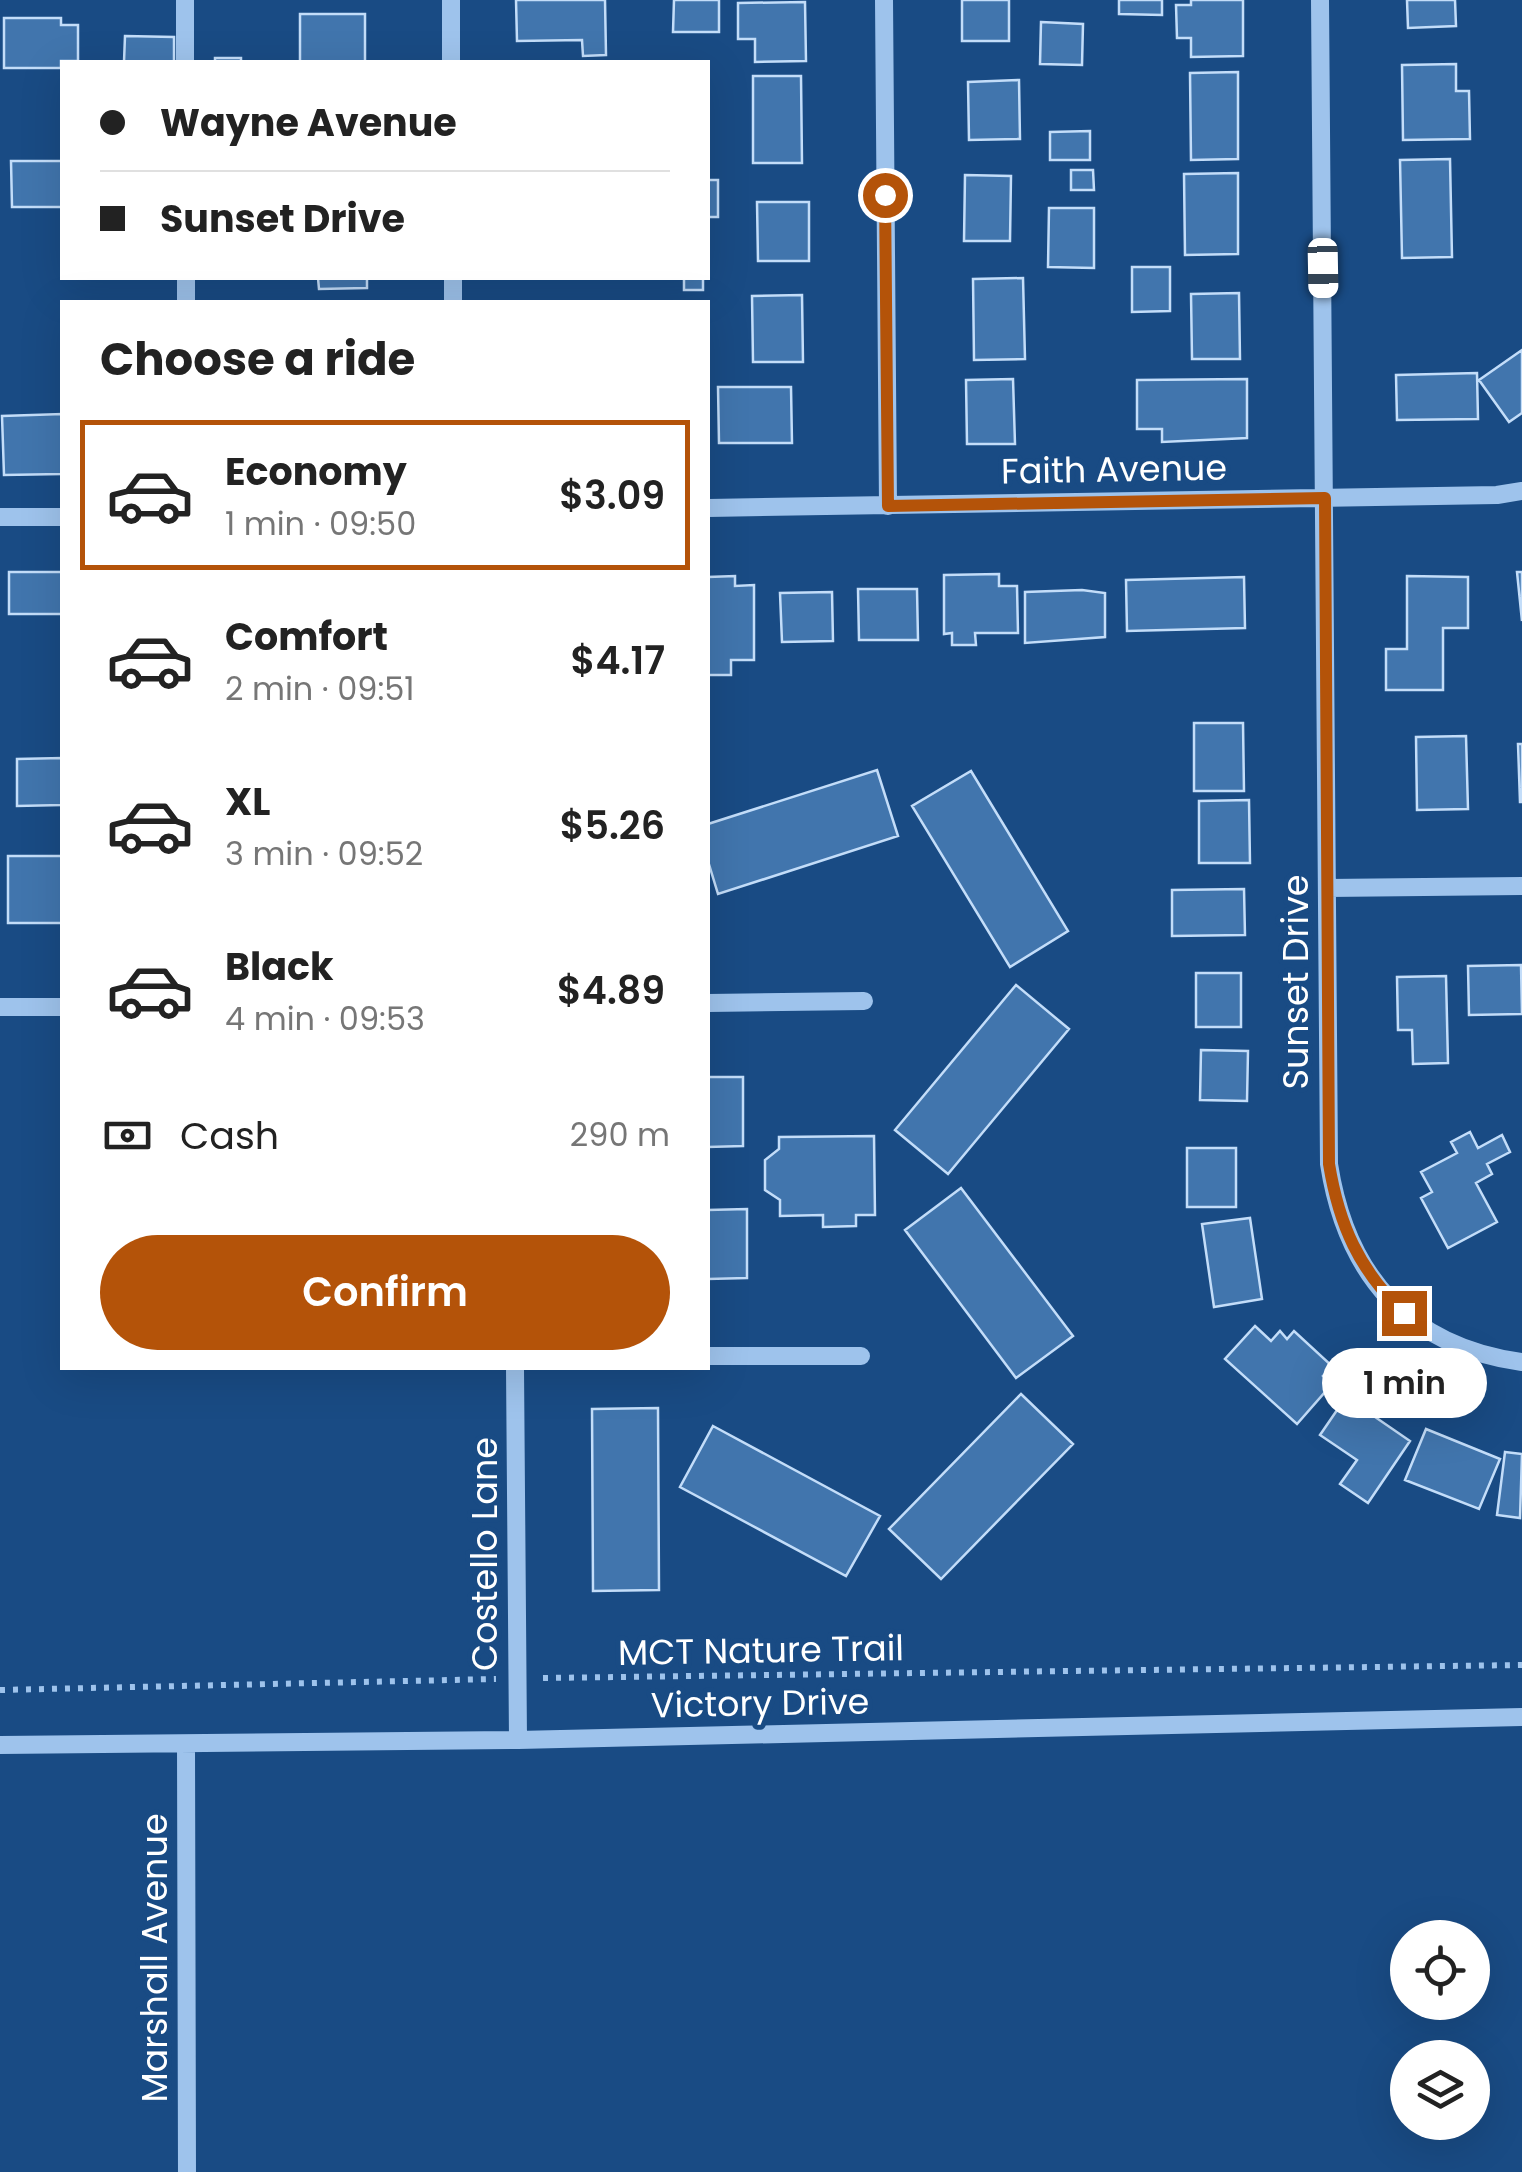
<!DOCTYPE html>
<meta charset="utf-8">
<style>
body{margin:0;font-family:Poppins,sans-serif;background:#f2f2f2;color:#222;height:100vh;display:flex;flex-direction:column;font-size:38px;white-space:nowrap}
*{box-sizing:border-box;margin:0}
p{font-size:32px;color:#767676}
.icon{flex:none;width:55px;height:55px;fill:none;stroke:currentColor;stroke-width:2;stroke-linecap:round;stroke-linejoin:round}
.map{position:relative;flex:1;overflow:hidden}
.details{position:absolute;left:60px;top:300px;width:650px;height:1070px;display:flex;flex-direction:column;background:#fff;border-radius:0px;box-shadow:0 10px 40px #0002}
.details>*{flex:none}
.top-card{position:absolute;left:60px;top:60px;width:650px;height:220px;border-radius:0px;box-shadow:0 10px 40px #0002;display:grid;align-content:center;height:220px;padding:0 40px;background:#fff}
.buttons{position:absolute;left:1390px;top:1920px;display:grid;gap:20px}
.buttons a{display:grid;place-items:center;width:100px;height:100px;border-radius:50%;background:#fff;box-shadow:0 10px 40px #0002;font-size:50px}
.end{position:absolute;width:45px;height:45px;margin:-22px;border:12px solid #b45309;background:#fff;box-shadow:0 0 0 5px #fff}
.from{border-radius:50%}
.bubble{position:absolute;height:70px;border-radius:35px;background:#fff;box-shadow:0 10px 40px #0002;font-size:32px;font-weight:600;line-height:70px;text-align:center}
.car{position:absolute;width:30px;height:60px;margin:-30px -15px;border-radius:12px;box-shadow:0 0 8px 2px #0007;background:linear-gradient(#fff 24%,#345 0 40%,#fff 0 76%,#345 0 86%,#fff 0)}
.top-card b{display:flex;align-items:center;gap:35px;height:95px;font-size:38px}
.top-card b+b{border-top:2px solid #e0e0e0}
.top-card i{width:25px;height:25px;background:#222}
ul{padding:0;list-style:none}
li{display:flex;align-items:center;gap:30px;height:150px;margin:0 20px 15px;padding:0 20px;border:5px solid transparent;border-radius:0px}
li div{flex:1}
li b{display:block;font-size:38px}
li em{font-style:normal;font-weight:600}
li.selected{border-color:#b45309}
li>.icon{width:90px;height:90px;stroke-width:1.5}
h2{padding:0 40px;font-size:45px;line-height:120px}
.pay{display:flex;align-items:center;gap:25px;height:110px;padding:0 40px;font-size:38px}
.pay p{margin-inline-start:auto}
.action{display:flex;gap:20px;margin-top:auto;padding:20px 40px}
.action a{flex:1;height:115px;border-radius:60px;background:#b45309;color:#fff;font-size:40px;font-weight:600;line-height:115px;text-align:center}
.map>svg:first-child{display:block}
</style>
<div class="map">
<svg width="1522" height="2172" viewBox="0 0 1522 2172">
<rect width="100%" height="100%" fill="#194b84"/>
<!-- building -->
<path fill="#4175ad" stroke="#c3ddf9" stroke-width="2.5" d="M 516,0 L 605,0 L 606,55 L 583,56 L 582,40 L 517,41 Z
M 674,0 L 719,0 L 719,32 L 673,32 Z
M 962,0 L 1009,0 L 1009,41 L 962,41 Z
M 1119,0 L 1162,0 L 1162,15 L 1119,14 Z
M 1191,0 L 1243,0 L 1243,56 L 1191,57 L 1191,38 L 1177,38 L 1176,5 L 1191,5 Z
M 1407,0 L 1455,0 L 1456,26 L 1408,28 Z
M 805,2 L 806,61 L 755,62 L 755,39 L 738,39 L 738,3 Z
M 300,14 L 365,14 L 365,62 L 300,62 Z
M 4,18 L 61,18 L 61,25 L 78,25 L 78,61 L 61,61 L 61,68 L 4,68 Z
M 1041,22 L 1083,24 L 1082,65 L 1040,64 Z
M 125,36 L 174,37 L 174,62 L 124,62 Z
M 215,58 L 241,58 L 241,62 L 215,62 Z
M 1456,64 L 1456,91 L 1469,91 L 1470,139 L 1403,140 L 1402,65 Z
M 1238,72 L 1238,159 L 1191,160 L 1190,73 Z
M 753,76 L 801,76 L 802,163 L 753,163 Z
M 1019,80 L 1020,139 L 969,140 L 968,82 Z
M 1090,131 L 1090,160 L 1050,160 L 1050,132 Z
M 1450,159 L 1452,257 L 1402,258 L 1400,160 Z
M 11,161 L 62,161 L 62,207 L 12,207 Z
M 1071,170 L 1093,170 L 1094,190 L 1071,190 Z
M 1238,173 L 1238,254 L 1185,255 L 1184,174 Z
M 965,175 L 1011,176 L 1010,241 L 964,241 Z
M 708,180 L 718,180 L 718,217 L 708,217 Z
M 757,202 L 809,202 L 809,261 L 758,261 Z
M 1049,208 L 1094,208 L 1094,268 L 1048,267 Z
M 1132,267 L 1170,267 L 1170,311 L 1132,312 Z
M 318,278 L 367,278 L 367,288 L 319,289 Z
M 684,278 L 703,278 L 703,290 L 684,290 Z
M 1023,278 L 1025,359 L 974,360 L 973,279 Z
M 1239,293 L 1240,359 L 1192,359 L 1191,294 Z
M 802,295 L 803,362 L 753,362 L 752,296 Z
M 1522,350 L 1522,413 L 1509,422 L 1479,380 Z
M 1477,373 L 1478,419 L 1397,420 L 1396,375 Z
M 1013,379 L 1015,444 L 967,444 L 966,380 Z
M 1247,379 L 1247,438 L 1162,442 L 1162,429 L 1137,429 L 1137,380 Z
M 718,387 L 791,387 L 792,443 L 719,443 Z
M 62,414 L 62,474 L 4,475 L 2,416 Z
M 9,572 L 62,572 L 62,614 L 9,614 Z
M 1517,572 L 1522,572 L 1522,621 Z
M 999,574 L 999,586 L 1017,586 L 1018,633 L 975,633 L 976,645 L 952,645 L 952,633 L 944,634 L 944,575 Z
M 735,576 L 735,586 L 754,585 L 754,660 L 731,660 L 731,675 L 708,675 L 708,577 Z
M 1407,576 L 1468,577 L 1468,628 L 1443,628 L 1443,690 L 1386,690 L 1386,649 L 1407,649 Z
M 1244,577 L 1245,628 L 1127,631 L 1126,580 Z
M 858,589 L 917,589 L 918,640 L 859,640 Z
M 1082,590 L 1105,593 L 1105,637 L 1025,643 L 1025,592 Z
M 832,592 L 833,641 L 782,642 L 780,593 Z
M 1194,723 L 1243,723 L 1244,791 L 1194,791 Z
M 1466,736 L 1468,809 L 1417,810 L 1416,737 Z
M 1518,744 L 1522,744 L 1522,802 L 1520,802 Z
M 62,758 L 62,805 L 17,806 L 17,759 Z
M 877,770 L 898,836 L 718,894 L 708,861 L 708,824 Z
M 971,771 L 1068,931 L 1010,967 L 912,806 Z
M 1249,800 L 1250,863 L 1199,863 L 1199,801 Z
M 8,856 L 62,856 L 62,923 L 8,923 Z
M 1244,889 L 1245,935 L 1172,936 L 1172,890 Z
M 1521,965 L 1522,1014 L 1469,1015 L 1468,966 Z
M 1196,973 L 1241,973 L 1241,1027 L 1196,1027 Z
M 1446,976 L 1448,1063 L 1413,1064 L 1412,1030 L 1398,1030 L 1397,977 Z
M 1016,985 L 1069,1029 L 948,1174 L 895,1130 Z
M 1201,1050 L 1248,1051 L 1247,1101 L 1200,1100 Z
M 708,1077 L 743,1077 L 743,1146 L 708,1147 Z
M 1470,1132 L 1478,1148 L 1502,1135 L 1510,1152 L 1487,1164 L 1492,1174 L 1476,1183 L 1497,1222 L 1448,1248 L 1421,1198 L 1432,1192 L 1421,1172 L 1457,1153 L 1451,1142 Z
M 874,1136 L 875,1215 L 856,1215 L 856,1226 L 823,1227 L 823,1215 L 780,1216 L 780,1200 L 765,1190 L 765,1160 L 779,1149 L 779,1137 Z
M 1187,1148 L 1236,1148 L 1236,1207 L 1187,1207 Z
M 961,1188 L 1073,1336 L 1016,1378 L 905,1230 Z
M 747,1209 L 747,1278 L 708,1279 L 708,1210 Z
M 1250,1218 L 1262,1299 L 1214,1307 L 1202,1224 Z
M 1255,1326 L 1271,1341 L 1280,1331 L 1287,1339 L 1294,1331 L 1332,1366 L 1323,1376 L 1332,1384 L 1297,1424 L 1225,1359 Z
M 1021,1394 L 1073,1444 L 941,1579 L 889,1529 Z
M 1346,1397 L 1410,1441 L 1368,1503 L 1340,1484 L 1357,1460 L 1320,1435 Z
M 658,1408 L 659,1590 L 593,1591 L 592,1409 Z
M 713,1426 L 880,1516 L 846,1576 L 680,1487 Z
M 1426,1429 L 1500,1459 L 1479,1509 L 1405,1480 Z
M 1505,1452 L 1522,1454 L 1520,1518 L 1497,1515 Z"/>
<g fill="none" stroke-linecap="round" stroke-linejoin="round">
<!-- path -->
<path stroke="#9ec3ec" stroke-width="6" stroke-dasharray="5 8" stroke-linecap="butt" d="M 543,1678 L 1522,1665
M 0,1690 L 496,1679"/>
<!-- minor -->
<path stroke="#9ec3ec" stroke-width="18" d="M 185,0 L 185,62
M 451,0 L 451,62
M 884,0 L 888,506
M 1320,0 L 1329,1164 C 1346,1274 1408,1347 1522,1362
M 186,278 L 186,302
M 453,278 L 453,302
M 708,508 L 1497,495 L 1522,491
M 0,517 L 62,517
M 1327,888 L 1522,886
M 708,1003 L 864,1001
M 0,1007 L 62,1007
M 708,1356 L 861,1356
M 515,1368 L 518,1740
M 186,1744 L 187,2172
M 0,1745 L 518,1740 L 1522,1717"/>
</g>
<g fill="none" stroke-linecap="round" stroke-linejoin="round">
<!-- route -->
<path stroke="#b45309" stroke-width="12" d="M 885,195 L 888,506 L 1325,498 L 1329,1164 C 1339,1225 1359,1270 1404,1313"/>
</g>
<g text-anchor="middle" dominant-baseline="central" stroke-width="10" stroke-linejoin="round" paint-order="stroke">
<!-- street labels -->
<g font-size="35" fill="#fff" stroke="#194b84">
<text transform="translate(1114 469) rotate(-1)">Faith Avenue</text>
<text transform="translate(1295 982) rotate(-90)">Sunset Drive</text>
<text transform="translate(484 1554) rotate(-90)">Costello Lane</text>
<text transform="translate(761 1650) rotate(-1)">MCT Nature Trail</text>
<text transform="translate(760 1703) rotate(-1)">Victory Drive</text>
<text transform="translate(154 1958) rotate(-90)">Marshall Avenue</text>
</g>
</g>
</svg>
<div class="buttons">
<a><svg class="icon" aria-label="locate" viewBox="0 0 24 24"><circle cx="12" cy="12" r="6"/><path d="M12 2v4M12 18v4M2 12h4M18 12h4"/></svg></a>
<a><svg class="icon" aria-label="layers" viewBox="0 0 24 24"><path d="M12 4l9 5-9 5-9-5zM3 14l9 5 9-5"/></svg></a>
</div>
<i class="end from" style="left:885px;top:195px"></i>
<i class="end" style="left:1404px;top:1313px"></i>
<div class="bubble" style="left:1322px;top:1348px;width:165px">1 min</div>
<i class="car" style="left:1323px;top:268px;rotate:179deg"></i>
<div class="top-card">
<b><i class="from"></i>Wayne Avenue</b>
<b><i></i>Sunset Drive</b>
</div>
<section class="details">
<h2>Choose a ride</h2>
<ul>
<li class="selected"><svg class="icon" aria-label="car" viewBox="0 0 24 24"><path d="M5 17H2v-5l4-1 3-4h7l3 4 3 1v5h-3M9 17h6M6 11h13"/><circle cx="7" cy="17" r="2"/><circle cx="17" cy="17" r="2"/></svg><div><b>Economy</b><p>1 min · 09:50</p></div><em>$3.09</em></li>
<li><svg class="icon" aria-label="car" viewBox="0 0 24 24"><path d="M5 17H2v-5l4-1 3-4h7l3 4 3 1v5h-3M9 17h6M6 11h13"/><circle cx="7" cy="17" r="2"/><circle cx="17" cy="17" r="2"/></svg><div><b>Comfort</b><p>2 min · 09:51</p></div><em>$4.17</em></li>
<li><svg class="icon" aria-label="car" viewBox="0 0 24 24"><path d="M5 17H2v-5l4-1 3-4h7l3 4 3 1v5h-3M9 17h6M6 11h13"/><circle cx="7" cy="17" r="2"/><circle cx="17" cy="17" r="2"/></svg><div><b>XL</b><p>3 min · 09:52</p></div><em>$5.26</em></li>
<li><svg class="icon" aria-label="car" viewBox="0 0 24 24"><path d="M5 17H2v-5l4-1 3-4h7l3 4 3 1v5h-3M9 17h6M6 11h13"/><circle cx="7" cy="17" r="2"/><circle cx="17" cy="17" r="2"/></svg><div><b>Black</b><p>4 min · 09:53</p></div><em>$4.89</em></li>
</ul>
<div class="pay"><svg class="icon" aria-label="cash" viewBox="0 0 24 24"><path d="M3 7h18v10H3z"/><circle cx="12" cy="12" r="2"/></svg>Cash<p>290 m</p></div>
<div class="action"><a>Confirm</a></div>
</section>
</div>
